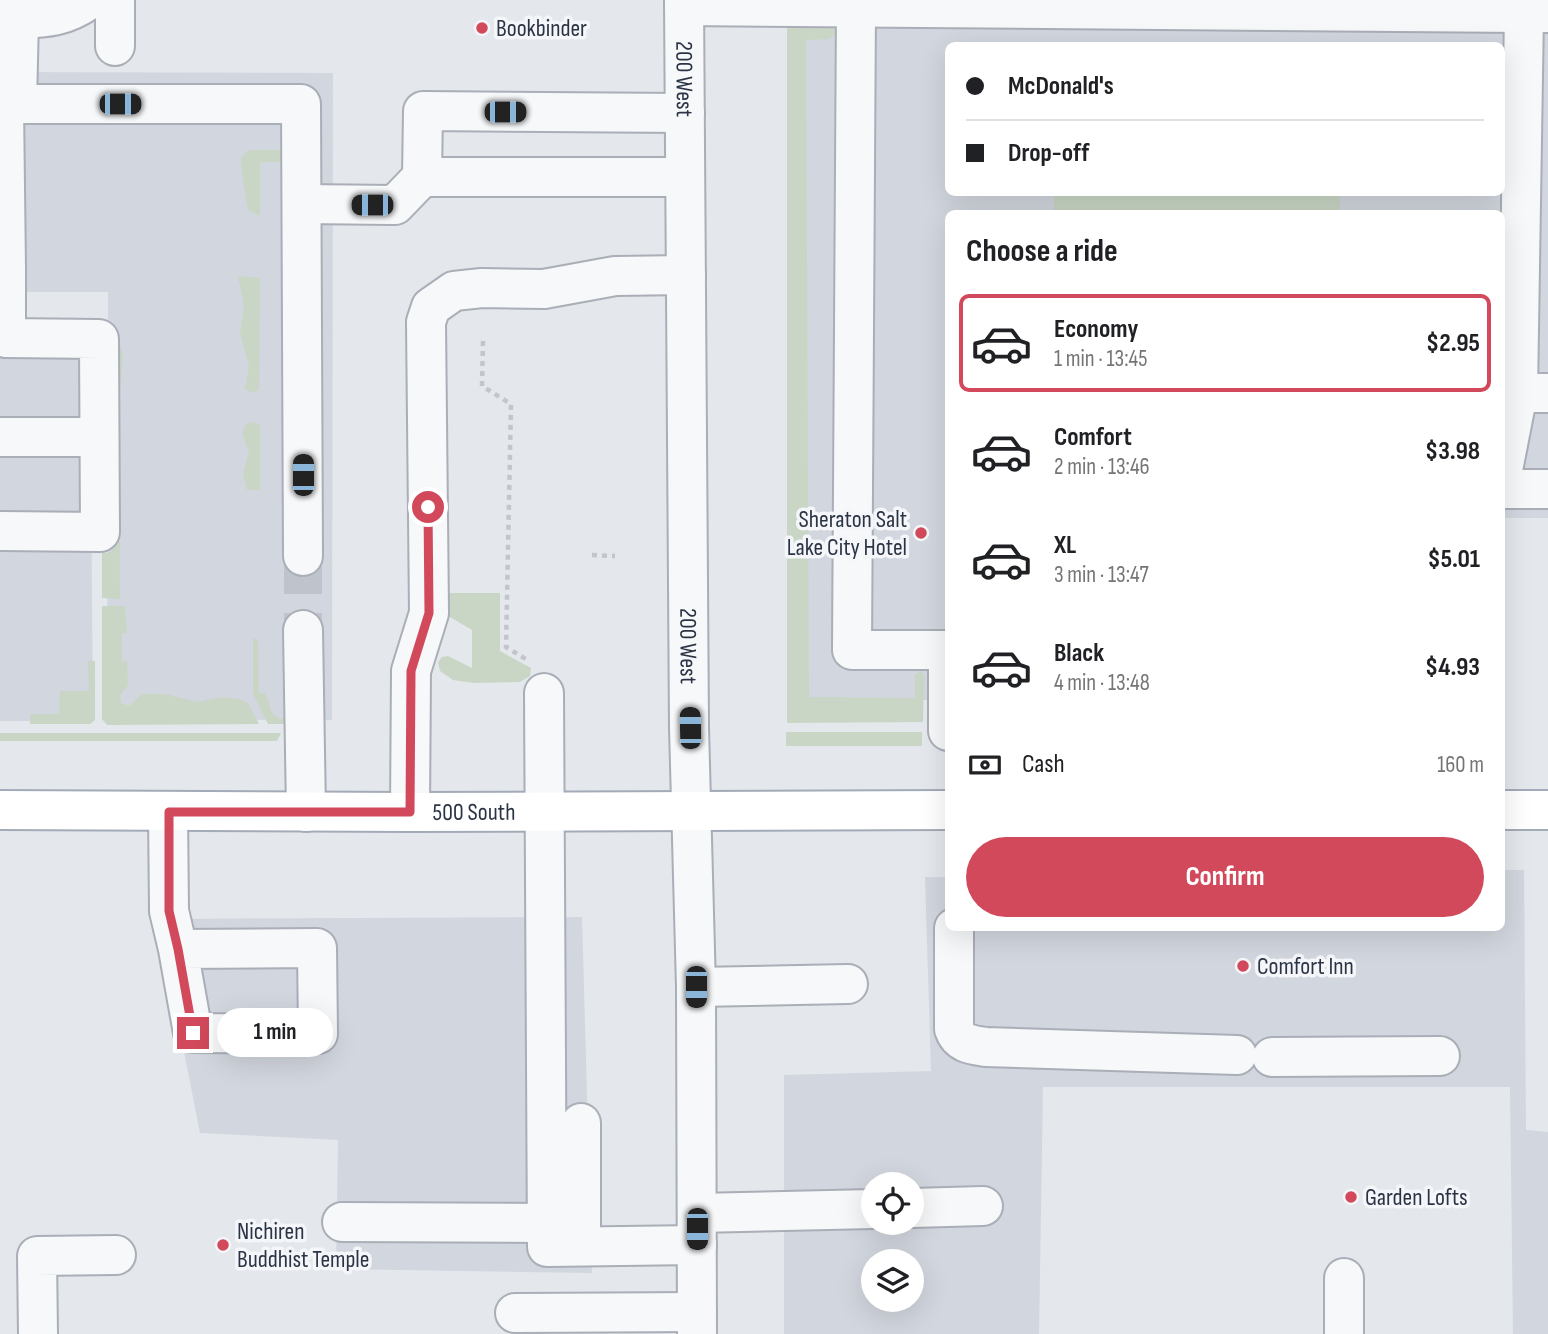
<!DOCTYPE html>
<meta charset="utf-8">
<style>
body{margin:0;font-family:"Sofia Sans Condensed",sans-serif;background:#f6f6f6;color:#202124;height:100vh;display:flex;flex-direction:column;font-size:26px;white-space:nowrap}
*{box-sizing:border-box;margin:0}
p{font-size:23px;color:#757577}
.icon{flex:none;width:38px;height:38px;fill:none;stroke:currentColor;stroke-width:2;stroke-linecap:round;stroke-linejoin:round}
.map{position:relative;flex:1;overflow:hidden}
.drawer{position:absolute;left:945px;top:210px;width:560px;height:721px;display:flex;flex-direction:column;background:#fff;border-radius:10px;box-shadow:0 7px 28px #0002}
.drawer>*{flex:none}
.banner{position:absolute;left:945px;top:42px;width:560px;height:154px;border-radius:10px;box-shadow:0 7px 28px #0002;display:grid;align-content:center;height:154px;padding:0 21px;background:#fff}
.controls{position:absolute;left:861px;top:1172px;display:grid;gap:14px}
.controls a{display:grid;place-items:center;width:63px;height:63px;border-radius:50%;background:#fff;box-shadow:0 7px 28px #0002;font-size:35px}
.end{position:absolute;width:32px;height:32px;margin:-16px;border:9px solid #d1495b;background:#fff;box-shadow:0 0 0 4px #fff}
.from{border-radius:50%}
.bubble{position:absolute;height:49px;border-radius:24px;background:#fff;box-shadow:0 7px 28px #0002;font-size:23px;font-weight:700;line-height:49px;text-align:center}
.car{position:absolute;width:21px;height:42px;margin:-21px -10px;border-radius:9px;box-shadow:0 0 5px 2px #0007;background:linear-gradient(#222 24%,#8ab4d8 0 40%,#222 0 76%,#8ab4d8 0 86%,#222 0)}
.banner b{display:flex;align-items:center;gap:24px;height:66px;font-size:26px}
.banner b+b{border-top:2px solid #e0e0e0}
.banner i{width:18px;height:18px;background:#202124}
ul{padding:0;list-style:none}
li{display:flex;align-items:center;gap:21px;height:98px;margin:0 14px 10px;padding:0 7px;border:4px solid transparent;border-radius:10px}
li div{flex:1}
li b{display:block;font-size:26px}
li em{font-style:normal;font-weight:700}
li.active{border-color:#d1495b}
li>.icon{width:63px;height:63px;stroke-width:1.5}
h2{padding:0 21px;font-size:32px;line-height:84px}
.pay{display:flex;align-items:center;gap:18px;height:77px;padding:0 21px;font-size:26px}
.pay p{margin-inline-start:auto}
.primary-button{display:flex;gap:14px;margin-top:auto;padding:14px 21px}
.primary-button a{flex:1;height:80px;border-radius:42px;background:#d1495b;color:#fff;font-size:28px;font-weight:700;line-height:80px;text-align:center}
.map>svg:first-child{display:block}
</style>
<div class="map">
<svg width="1548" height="1334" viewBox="0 0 1548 1334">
<rect width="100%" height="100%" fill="#e4e7ec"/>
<!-- built -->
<path fill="#d2d6de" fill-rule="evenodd" d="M 797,0 L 1548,0 L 1548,518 L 1502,518 L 1502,214 L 948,214 L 948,700 L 798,700 ZM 948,46 L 1502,46 L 1502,192 L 948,192 Z
M 0,72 L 333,73 L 332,720 L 107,719 L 108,292 L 0,292 Z
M 90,356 L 93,721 L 0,721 L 0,357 Z
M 1502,870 L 1524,870 L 1526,1130 L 1548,1132 L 1548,1334 L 1513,1334 L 1510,1087 L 1043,1087 L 1039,1334 L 784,1334 L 784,1075 L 931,1071 L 925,877 L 948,877 L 948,928 L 1502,928 ZM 873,1185 L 912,1185 L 912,1223 L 873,1223 ZM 873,1262 L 912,1262 L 912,1300 L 873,1300 Z
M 582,917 L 592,1273 L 336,1269 L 338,1140 L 200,1133 L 158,919 Z"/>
<!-- green -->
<path fill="#c9d6c5" d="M 832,26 L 836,32 L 830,39 L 806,40 L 809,697 L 915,698 L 915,675 L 920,671 L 924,675 L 923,722 L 787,723 L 787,27 Z
M 248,150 L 290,150 L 290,162 L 260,162 L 260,216 L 249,211 C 247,207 240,164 241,160 C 242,156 246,153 248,150 Z
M 1054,193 L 1340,193 L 1340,213 L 1054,213 Z
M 238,276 L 260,278 L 259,390 L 253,393 L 245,389 L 249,366 L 240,334 L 244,306 Z
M 112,340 L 121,348 L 123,357 L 119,404 L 120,599 L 102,598 L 102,553 L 112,552 Z
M 251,422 L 260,425 L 260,490 L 247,490 L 243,474 L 249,452 L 242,434 L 246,424 Z
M 448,593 L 500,593 L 500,651 L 531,668 L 530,676 L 520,682 L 474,683 L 453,680 L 440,671 L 438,662 L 442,657 L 448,656 L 472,668 L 472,630 L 448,616 Z
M 102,606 L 125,606 L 127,633 L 122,633 L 122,661 L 127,661 L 128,685 L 120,695 L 121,703 L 129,706 L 142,694 L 165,694 L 198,702 L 222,697 L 240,699 L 248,703 L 259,724 L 107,725 L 102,719 Z
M 253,639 L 258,639 L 259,693 L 264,693 C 273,705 266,717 285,719 L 285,724 L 268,724 L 253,694 Z
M 88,661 L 95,661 L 95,720 L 90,724 L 30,724 L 30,714 L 59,714 L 60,691 L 89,691 Z
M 786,732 L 922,732 L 922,746 L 786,746 Z
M 0,733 L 281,733 L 277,741 L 0,741 Z"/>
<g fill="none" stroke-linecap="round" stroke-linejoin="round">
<!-- minor-tunnel -->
<path stroke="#bfc3cb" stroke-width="38" stroke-dasharray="38 19" stroke-linecap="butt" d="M 303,556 L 303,630"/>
<defs>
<g id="minor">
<path d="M 14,0 L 19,19 L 17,104"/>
<path id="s1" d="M 684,0 L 689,728 L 696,987 L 697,1334"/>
<path d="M 684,6 L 1524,13"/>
<path d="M 856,7 L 852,650 L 948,650"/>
<path d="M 19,19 C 47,18 65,17 89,0"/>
<path d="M 115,46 L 115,0"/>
<path d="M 685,113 L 423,111 L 422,177 L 685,177"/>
<path d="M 303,204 L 395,205 L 422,177"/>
<path d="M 0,269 L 6,269 L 4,104 L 301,104 L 303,556"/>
<path d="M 1518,393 L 1524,13 L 1548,13"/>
<path d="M 0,437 L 99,437"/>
<path d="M 1502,475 L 1518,393 L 1548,393"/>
<path d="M 1502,489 L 1548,489"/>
<path d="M 0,531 L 100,532 L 99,339 L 6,338 L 6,269"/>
<path d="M 303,630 L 306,812"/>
<path d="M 948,661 L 948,731"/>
<path d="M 544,693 L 547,1247 L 697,1245"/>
<path d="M 168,812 L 169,911 L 178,949 L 193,1033 L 318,1034 L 317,948 L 178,949"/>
<path d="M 410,812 L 411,671 L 429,613 L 426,322 L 431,307 L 454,291 L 482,288 L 544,289 L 615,276 L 686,275"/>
<path d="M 954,928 L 954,1029 C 959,1044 972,1045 986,1047 L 1237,1055"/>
<path d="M 696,987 L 848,984"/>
<path d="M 1272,1057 L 1440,1056"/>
<path d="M 581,1123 L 581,1246"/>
<path d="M 912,1208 L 983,1206"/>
<path d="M 697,1213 L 873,1209"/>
<path d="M 342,1222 L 547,1223"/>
<path d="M 1344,1278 L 1344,1334"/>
<path d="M 515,1313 L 697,1312"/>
<path d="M 38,1334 L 37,1256 L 116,1255"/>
</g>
<g id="major">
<path id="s2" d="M 0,810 L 410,812 L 948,810"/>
<path d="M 1502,810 L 1548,810"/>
</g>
</defs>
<!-- minor casing -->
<use href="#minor" stroke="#a9aeb7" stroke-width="42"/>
<!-- major casing -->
<use href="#major" stroke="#a3abb8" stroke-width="42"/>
<!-- path -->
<path stroke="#c2c5cb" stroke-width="4.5" stroke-dasharray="5 5" stroke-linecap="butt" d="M 483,341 L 482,386 L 511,404 L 506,647 L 529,661
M 592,555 L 615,556"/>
<!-- minor -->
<use href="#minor" stroke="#f7f8fa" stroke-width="38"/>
<!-- major -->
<use href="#major" stroke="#fff" stroke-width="38"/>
</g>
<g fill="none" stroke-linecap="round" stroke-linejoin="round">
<!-- route -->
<path stroke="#d1495b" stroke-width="9" d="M 193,1033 L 178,949 L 169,911 L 169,812 L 410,812 L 411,671 L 429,613 L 428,507"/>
</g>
<!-- markers -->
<g fill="#d1495b" stroke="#f4f6f9" stroke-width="2.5">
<circle cx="482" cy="28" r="7"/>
<circle cx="921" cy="533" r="7"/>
<circle cx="1243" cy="966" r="7"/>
<circle cx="1351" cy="1197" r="7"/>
<circle cx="223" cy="1245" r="7"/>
</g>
<g text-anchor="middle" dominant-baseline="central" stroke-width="7" stroke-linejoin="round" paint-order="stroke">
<!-- poi labels -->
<g font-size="24" fill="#2b3445" stroke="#f4f6f9" text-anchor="start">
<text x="496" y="28">Bookbinder</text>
<text x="907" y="519" text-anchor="end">Sheraton Salt<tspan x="907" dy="28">Lake City Hotel</tspan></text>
<text x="1257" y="966">Comfort Inn</text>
<text x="1365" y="1197">Garden Lofts</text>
<text x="237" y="1231">Nichiren<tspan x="237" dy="28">Buddhist Temple</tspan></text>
</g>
<!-- street labels -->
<g font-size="24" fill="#2b3445" stroke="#f4f6f9">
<text stroke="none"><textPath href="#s1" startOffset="79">200 West</textPath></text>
<text stroke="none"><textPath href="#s1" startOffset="646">200 West</textPath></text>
<text stroke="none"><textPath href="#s2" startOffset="474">500 South</textPath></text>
</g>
</g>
</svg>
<div class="controls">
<a><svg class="icon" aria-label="locate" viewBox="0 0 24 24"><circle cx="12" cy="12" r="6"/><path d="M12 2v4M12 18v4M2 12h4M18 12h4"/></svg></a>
<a><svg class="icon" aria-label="layers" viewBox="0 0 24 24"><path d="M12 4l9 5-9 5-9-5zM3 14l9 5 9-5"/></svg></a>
</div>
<i class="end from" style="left:428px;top:507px"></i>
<i class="end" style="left:193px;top:1033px"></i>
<div class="bubble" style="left:217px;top:1008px;width:116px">1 min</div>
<i class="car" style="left:120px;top:104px;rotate:90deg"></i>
<i class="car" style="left:505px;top:112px;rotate:90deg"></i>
<i class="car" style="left:372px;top:205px;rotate:270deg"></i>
<i class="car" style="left:303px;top:475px;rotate:0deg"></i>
<i class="car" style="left:690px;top:728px;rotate:359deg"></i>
<i class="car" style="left:696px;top:987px;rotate:180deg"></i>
<i class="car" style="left:697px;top:1229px;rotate:180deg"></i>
<div class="banner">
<b><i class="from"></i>McDonald's</b>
<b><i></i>Drop-off</b>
</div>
<section class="drawer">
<h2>Choose a ride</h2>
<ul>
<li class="active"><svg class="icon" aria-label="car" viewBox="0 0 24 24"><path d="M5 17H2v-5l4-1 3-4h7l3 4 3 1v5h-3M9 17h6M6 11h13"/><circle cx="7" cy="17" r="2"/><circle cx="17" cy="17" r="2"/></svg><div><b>Economy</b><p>1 min · 13:45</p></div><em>$2.95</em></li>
<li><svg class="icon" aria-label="car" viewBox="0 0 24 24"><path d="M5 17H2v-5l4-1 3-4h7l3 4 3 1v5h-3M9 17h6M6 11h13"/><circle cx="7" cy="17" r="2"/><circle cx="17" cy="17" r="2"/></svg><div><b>Comfort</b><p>2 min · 13:46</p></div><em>$3.98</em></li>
<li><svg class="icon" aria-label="car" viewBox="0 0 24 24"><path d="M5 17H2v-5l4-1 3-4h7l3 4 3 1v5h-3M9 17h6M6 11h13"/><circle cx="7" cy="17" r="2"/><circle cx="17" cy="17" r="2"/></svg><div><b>XL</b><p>3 min · 13:47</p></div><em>$5.01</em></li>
<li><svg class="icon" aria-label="car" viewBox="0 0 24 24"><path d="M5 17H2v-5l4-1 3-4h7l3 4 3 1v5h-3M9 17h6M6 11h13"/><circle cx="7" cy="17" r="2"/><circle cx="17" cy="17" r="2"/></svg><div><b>Black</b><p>4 min · 13:48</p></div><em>$4.93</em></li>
</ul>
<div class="pay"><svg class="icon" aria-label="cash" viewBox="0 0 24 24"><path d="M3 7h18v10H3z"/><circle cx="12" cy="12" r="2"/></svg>Cash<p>160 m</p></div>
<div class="primary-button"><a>Confirm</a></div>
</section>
</div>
